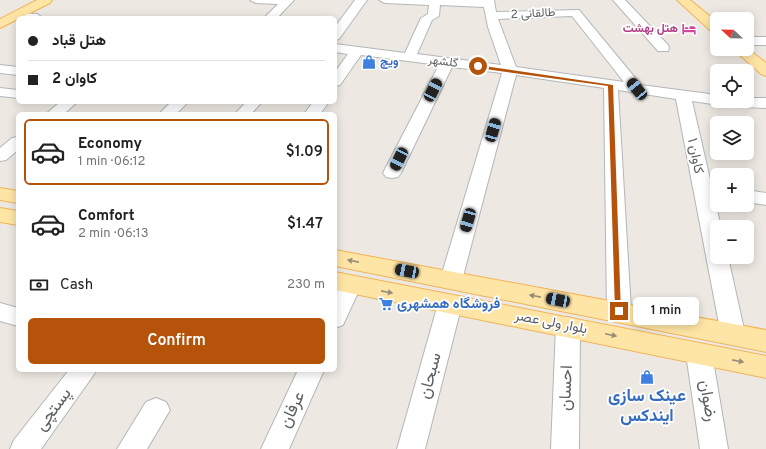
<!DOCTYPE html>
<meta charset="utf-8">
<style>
body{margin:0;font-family:Overpass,Vazirmatn,sans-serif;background:#f6f6f6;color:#222;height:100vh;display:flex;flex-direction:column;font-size:15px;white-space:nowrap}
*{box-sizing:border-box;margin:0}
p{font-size:13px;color:#767676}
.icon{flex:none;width:22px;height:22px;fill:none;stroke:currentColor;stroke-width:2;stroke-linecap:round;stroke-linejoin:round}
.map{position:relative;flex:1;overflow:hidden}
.panel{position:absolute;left:16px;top:112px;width:321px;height:260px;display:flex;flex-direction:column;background:#fff;border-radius:6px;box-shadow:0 2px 10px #0003}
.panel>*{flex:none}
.top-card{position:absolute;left:16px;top:16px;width:321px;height:88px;border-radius:6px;box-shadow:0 2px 10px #0003;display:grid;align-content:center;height:88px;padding:0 12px;background:#fff}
.needle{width:26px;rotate:292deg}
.tools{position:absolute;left:710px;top:12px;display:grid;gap:8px}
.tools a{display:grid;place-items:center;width:44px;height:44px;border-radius:6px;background:#fff;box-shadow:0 2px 10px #0003;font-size:20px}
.end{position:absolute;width:18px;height:18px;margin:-9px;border:5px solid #b45309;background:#fff;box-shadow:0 0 0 2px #fff}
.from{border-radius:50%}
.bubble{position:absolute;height:28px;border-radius:6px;background:#fff;box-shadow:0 2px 10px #0003;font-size:13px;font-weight:600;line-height:28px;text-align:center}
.car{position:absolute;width:12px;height:24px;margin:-12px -6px;border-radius:5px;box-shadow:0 0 3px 1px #0007;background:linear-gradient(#222 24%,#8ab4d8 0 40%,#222 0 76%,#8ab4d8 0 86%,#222 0)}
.top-card b{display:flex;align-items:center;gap:14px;height:38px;font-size:15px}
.top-card b+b{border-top:1px solid #e0e0e0}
.top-card i{width:10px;height:10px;background:#222}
ul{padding:7px 0 0;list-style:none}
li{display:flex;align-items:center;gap:12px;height:66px;margin:0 8px 6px;padding:0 4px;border:2px solid transparent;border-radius:6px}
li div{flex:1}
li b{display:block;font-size:15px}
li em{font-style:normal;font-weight:600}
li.on{border-color:#b45309}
li>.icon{width:36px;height:36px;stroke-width:1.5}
.pay{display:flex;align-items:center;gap:10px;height:44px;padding:0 12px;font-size:15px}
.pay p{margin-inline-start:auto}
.cta{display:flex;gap:8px;margin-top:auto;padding:8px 12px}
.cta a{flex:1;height:46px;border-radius:6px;background:#b45309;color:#fff;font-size:16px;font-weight:600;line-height:46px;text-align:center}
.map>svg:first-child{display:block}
</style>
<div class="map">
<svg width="766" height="449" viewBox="0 0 766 449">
<rect width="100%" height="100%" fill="#ede9e2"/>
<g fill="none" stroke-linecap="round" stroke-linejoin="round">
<defs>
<path id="minor" d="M 250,0 L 294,0 L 277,18 L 264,18 L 278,4 L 256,3 Z
M 355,0 L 367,0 L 339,39 L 335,40 L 335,27 Z
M 379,0 L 494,0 L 496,12 L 579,10 L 641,85 L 717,95 L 717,101 L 747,101 L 747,98 L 766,98 L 766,108 L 726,106 L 692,101 L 721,227 L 717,227 L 717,257 L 728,257 L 745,334 L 742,341 L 733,343 L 724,341 L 721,334 L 676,99 L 618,90 L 631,311 L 627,317 L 619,320 L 611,317 L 607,311 L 604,88 L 516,75 L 462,280 L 459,285 L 451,288 L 443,285 L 440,280 L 502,73 L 452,67 L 401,173 L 398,177 L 392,178 L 386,177 L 383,173 L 439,65 L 361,55 L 340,85 L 335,86 L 335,72 L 348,54 L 335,52 L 335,44 L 405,53 L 421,18 L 428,14 L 429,5 L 385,3 ZM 440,5 L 484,7 L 488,27 L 501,65 L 417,54 L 432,20 L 439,16 ZM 572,16 L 624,82 L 516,67 L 498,19 Z
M 613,0 L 625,0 L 668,45 L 669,48 L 668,51 L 658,51 Z
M 14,13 L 37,14 L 43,18 L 18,18 L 18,20 L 10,18 L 8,16 Z
M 747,37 L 766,37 L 766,45 L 747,45 Z
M 0,65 L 18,67 L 18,75 L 0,73 Z
M 0,88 L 18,90 L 18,98 L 0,96 Z
M 60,102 L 77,102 L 64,114 L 46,114 Z
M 171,102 L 188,102 L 176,114 L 159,114 Z
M 246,102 L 262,102 L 251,114 L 235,114 Z
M 313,102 L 329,102 L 320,114 L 304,114 Z
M 18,137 L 18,150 L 6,160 L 0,161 L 0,148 L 12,138 Z
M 747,190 L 766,193 L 766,205 L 747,202 Z
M 351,276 L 359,278 L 362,284 L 343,325 L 335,328 L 335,294 L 343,278 Z
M 450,296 L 458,298 L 462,304 L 425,449 L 397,449 L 438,304 L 442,298 Z
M 0,303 L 18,308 L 18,326 L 0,321 Z
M 568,317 L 577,320 L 580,326 L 579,449 L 551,449 L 556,326 L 559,320 Z
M 699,344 L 708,347 L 712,354 L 728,449 L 700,449 L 686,354 L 690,347 Z
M 69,370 L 97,370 L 41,449 L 10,449 L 14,440 Z
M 298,370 L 324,370 L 289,449 L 261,449 Z
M 156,398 L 166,402 L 170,410 L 147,449 L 117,449 L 146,402 Z"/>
<path id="major" d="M 37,0 L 52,0 L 50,3 L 0,28 L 0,19 Z
M 677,0 L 690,0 L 717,22 L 717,33 L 712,32 Z
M 747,48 L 766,63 L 766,76 L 761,74 L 733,49 L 747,49 Z
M 0,188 L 18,191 L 18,203 L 0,200 Z
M 0,208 L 18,211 L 18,225 L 0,222 Z
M 335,250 L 766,330 L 766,352 L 335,266 Z
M 335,272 L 766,356 L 766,378 L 335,290 Z"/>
</defs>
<!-- minor casing -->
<use href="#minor" stroke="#b3b6b9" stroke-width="2"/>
<!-- major casing -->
<use href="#major" stroke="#f1b357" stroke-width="2"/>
<!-- minor -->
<use href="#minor" fill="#fff" fill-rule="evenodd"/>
<!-- major -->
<use href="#major" fill="#ffe5a5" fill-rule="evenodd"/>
</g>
<!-- one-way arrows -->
<defs><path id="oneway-solid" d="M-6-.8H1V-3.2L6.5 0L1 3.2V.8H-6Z"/></defs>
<g fill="#948e7a">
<use href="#oneway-solid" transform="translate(353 261) rotate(-169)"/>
<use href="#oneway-solid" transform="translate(387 292) rotate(11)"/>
<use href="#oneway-solid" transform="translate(535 296) rotate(-169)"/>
<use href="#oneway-solid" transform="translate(611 335) rotate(12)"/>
<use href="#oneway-solid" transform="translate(738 361) rotate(11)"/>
</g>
<!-- route -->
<path fill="#b45309" d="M 477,65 L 613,85 L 621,313 L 619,314 L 615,311 L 608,86 L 478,68 Z"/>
<!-- icons -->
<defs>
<symbol id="hotel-bare" viewBox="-9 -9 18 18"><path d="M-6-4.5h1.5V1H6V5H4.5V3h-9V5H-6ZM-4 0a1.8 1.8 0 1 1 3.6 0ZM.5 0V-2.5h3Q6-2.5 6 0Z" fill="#d1479c" stroke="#fff" stroke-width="2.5" paint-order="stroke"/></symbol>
<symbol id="shop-bare" viewBox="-9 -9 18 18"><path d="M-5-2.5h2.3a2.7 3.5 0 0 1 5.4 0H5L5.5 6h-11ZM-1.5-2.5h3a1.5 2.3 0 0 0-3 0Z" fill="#3f7fe0" stroke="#fff" stroke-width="2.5" paint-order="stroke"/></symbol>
<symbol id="supermarket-bare" viewBox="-9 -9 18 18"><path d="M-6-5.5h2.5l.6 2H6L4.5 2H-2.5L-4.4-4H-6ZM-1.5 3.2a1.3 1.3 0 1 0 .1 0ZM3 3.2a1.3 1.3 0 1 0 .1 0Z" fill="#3f7fe0" stroke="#fff" stroke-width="2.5" paint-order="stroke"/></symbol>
</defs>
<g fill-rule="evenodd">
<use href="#hotel-bare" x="679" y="19" width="20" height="20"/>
<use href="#shop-bare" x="359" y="52" width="20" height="20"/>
<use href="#supermarket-bare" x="376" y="294" width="20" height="20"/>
<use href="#shop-bare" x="637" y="367" width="20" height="20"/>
</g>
<g text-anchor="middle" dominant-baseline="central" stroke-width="3.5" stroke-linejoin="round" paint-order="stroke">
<!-- far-street labels -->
<g font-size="12" fill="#5a5f63" stroke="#fff">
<text transform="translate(533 14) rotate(-3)">طالقانی 2</text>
<text transform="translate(443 62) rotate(7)">گلشهر</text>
</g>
<!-- far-hotel labels -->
<g font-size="12" font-weight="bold" fill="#b23c85" stroke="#fff" text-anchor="end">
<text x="678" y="29">هتل بهشت</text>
</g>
<!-- far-shop labels -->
<g font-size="12" font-weight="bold" fill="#366cbe" stroke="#fff" text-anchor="start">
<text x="380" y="62">ویچ</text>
</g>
<!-- street labels -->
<g font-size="14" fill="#5a5f63" stroke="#fff">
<text transform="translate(695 156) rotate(79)">کاوان ۱</text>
<text transform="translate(551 323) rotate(11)">بلوار ولی عصر</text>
</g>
<!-- shop labels -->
<g font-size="14" font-weight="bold" fill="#366cbe" stroke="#fff" text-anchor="start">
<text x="397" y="304">فروشگاه همشهری</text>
</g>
<!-- near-street labels -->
<g font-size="17" fill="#5a5f63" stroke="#fff">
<text transform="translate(431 376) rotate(-75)">سبحان</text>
<text transform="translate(567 388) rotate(-88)">احسان</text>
<text transform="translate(707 401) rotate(81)">رضوان</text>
<text transform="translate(54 410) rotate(-53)">پستچی</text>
<text transform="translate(293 410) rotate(-65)">عرفان</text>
</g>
<!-- near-shop labels -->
<g font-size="17" font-weight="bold" fill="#366cbe" stroke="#fff">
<text x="647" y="397">عینک سازی<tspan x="647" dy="20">ایندکس</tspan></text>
</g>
</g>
</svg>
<div class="tools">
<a><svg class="needle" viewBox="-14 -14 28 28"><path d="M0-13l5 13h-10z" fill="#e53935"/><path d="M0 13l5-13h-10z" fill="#767676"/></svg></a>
<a><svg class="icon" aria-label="locate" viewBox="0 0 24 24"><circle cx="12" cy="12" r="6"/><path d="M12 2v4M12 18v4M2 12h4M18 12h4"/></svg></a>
<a><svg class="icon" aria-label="layers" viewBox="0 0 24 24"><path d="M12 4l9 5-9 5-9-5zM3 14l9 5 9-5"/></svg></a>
<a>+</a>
<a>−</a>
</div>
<i class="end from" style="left:478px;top:66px"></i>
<i class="end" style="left:619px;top:311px"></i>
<div class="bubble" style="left:633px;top:297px;width:66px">1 min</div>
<i class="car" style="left:637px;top:89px;rotate:321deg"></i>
<i class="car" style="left:433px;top:90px;rotate:27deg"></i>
<i class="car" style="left:493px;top:130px;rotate:16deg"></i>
<i class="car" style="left:399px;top:159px;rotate:206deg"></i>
<i class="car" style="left:468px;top:220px;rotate:196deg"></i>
<i class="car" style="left:407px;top:271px;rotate:281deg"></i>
<i class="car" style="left:558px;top:300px;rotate:281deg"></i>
<div class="top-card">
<b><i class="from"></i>هتل قباد</b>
<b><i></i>کاوان 2</b>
</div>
<section class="panel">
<ul>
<li class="on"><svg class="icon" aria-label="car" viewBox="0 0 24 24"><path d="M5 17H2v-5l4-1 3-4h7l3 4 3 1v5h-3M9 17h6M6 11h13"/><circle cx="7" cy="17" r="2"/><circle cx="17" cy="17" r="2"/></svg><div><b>Economy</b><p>1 min · 06:12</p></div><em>$1.09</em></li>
<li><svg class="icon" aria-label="car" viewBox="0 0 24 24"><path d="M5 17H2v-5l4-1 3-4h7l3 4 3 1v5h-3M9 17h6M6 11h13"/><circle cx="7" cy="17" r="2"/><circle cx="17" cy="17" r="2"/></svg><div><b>Comfort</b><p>2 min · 06:13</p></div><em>$1.47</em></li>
</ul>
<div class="pay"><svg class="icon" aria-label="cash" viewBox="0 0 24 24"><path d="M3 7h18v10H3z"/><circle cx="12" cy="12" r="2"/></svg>Cash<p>230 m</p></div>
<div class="cta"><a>Confirm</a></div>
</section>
</div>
